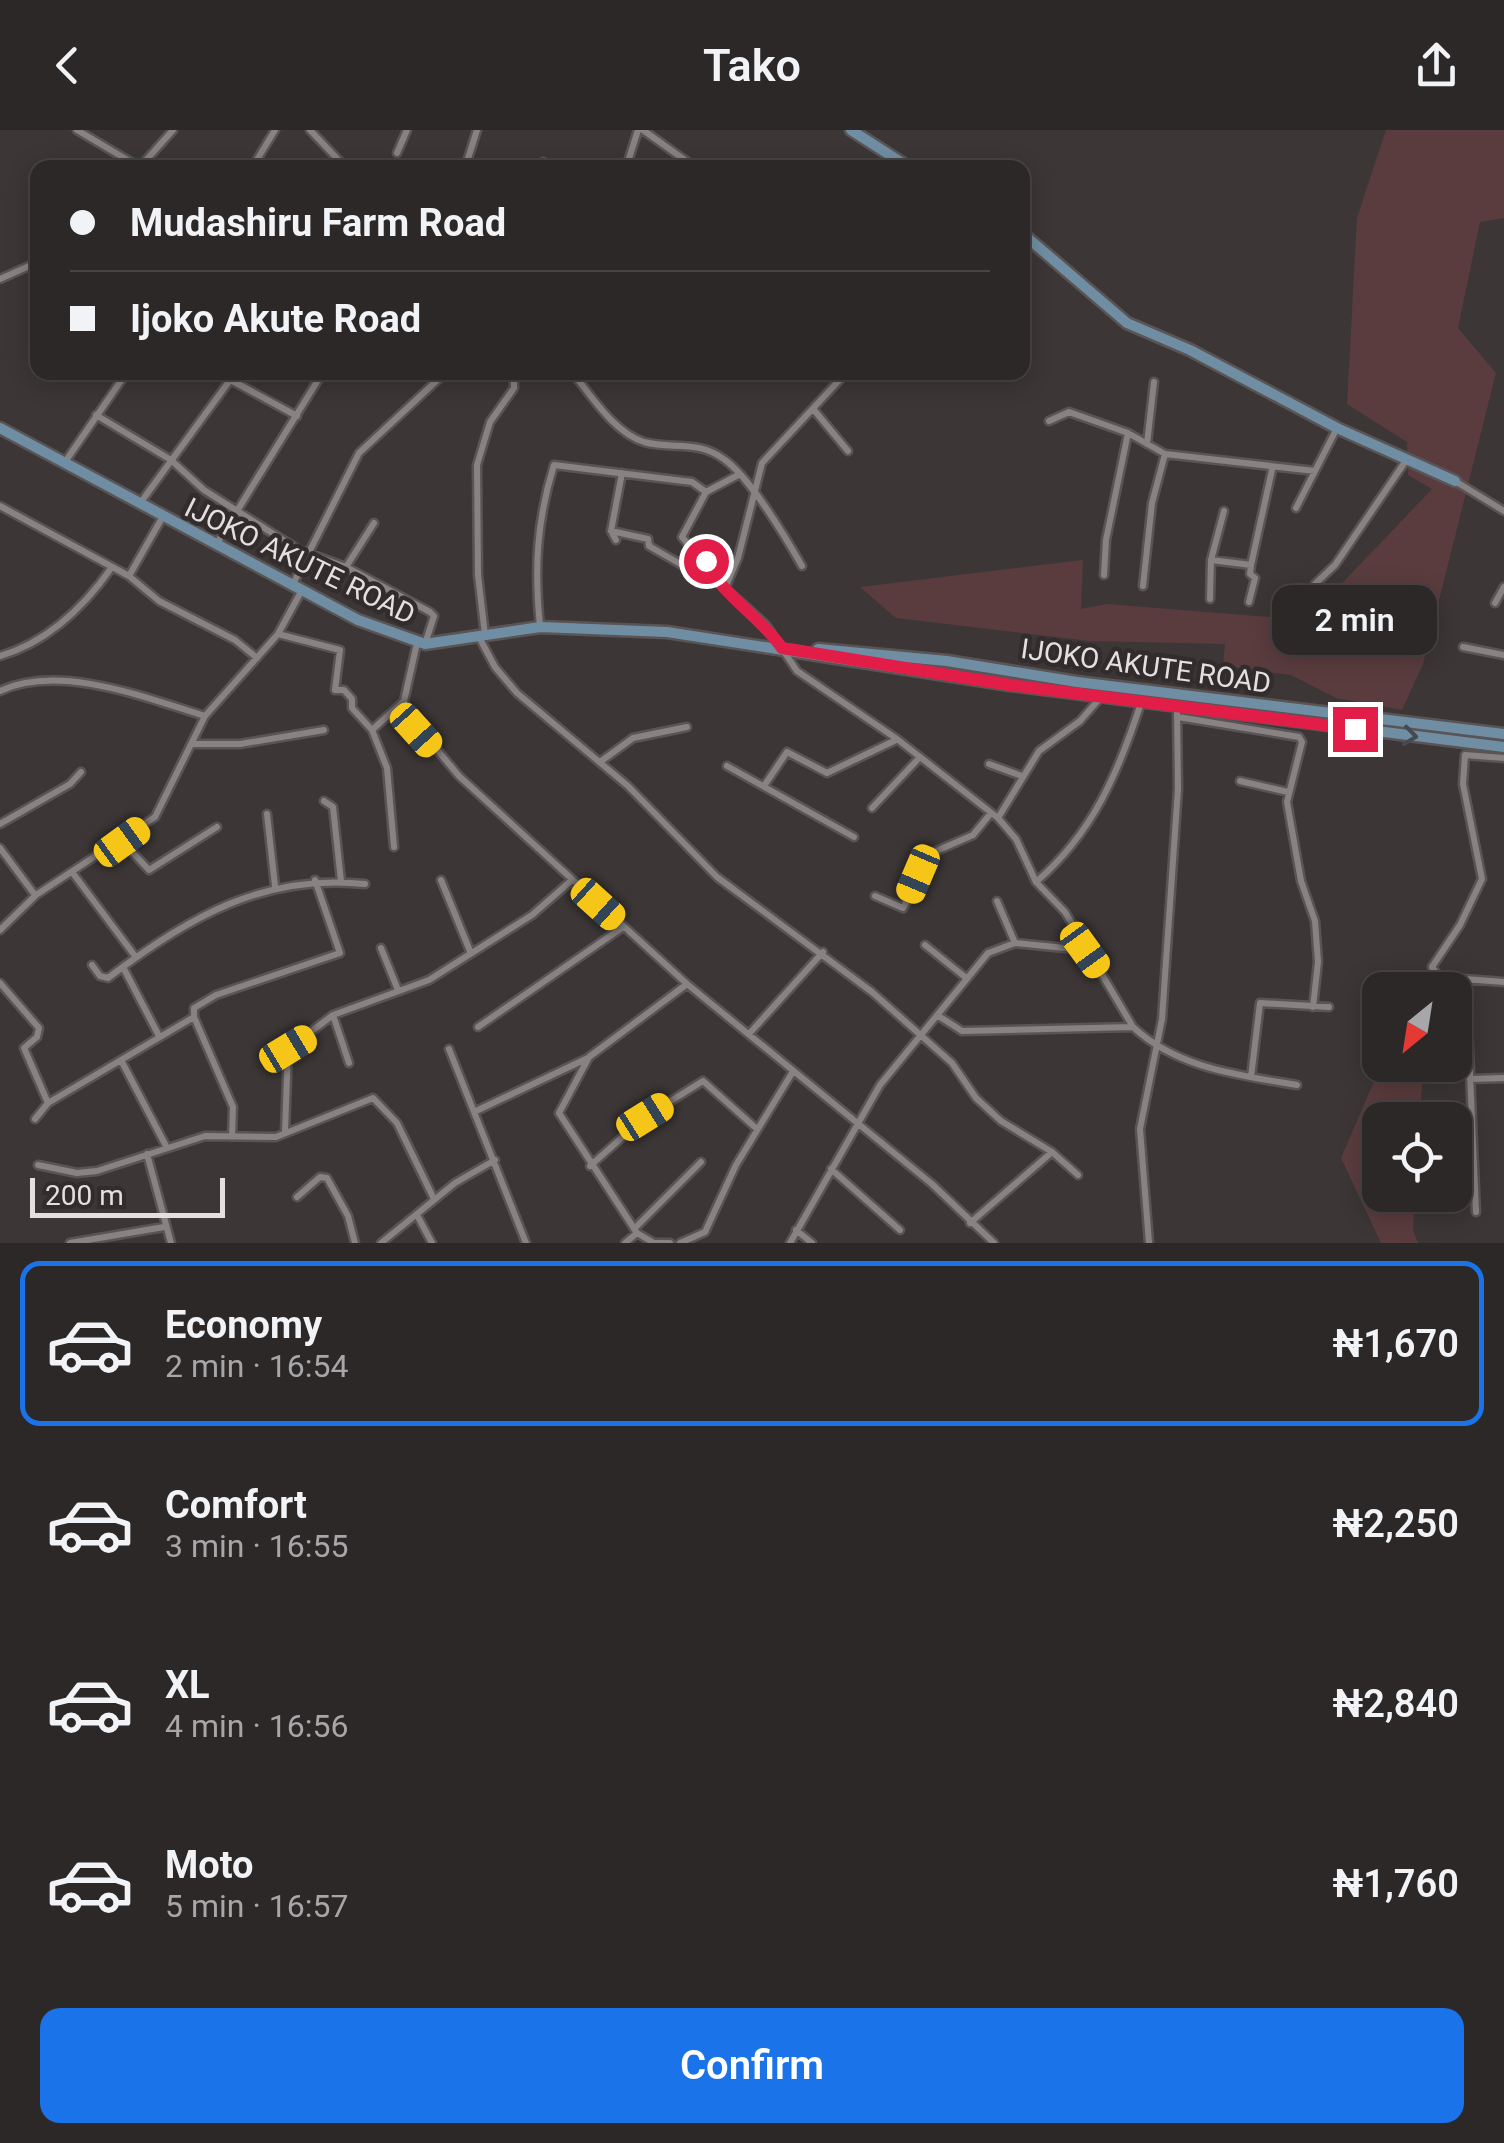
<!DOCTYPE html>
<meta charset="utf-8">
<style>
body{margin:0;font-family:Roboto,sans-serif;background:#353030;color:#f1f3f6;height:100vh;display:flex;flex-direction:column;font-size:38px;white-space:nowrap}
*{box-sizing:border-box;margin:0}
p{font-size:32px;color:#a7a6a8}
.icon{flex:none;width:55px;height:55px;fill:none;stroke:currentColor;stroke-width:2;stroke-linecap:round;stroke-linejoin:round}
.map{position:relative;height:1113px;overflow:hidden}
.sheet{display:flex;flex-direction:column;background:#2d2828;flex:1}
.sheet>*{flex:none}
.banner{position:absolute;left:30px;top:30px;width:1000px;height:220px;border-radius:20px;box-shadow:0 5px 25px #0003,0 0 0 2px #484445;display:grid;align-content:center;height:220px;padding:0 40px;background:#2d2828}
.needle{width:65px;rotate:210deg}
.controls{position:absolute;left:1362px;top:842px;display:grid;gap:20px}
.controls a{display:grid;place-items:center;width:110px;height:110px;border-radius:20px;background:#2d2828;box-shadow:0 5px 25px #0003,0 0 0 2px #484445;font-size:50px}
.scale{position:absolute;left:30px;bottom:25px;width:195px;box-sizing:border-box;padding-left:10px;border:5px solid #e4e0e1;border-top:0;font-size:28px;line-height:35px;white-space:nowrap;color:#e4e0e1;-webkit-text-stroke:8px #322c2c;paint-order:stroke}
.end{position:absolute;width:45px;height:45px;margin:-22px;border:12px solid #e11d48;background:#fff;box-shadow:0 0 0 5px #fff}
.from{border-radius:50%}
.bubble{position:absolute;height:70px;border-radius:20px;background:#2d2828;box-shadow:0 5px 25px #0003,0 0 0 2px #484445;font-size:32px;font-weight:600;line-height:70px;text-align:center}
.car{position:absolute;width:30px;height:60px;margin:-30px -15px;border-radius:12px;box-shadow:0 0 8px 2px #0007;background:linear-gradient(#f5c518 24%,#345 0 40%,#f5c518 0 76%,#345 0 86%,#f5c518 0)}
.banner b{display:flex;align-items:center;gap:35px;height:95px;font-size:38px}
.banner b+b{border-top:2px solid #484445}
.banner i{width:25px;height:25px;background:#f1f3f6}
ul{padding:18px 0 0;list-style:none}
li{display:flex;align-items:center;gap:30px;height:165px;margin:0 20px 15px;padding:0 20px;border:5px solid transparent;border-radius:20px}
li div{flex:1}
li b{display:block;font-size:38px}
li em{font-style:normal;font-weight:600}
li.current{border-color:#1a73e8}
li>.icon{width:90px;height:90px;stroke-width:1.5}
.button{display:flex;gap:20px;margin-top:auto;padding:20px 40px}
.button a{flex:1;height:115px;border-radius:20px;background:#1a73e8;color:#fff;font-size:40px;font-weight:600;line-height:115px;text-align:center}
header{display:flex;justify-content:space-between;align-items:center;height:130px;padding:0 40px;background:#2d2828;font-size:45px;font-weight:600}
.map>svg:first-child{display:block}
</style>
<header><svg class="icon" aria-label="back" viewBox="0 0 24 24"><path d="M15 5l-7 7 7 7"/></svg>Tako<svg class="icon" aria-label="share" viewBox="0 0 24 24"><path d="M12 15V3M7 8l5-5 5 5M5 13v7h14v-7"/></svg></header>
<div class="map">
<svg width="1504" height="1113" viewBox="0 0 1504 1113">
<rect width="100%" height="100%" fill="#3c3636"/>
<!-- green -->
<path fill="#5a3c3e" d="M 1386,0 L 1504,0 L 1504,88 L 1480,92 L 1458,198 L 1496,243 L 1423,534 L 1402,580 L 1336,568 L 1291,545 L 1223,536 L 1225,514 L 1089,511 L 896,488 L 860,457 L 1083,430 L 1081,479 L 1107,474 L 1307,490 L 1432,359 L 1408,345 L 1407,312 L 1347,274 L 1357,88 Z
M 1381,935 L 1424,935 L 1419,990 L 1380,990 L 1380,1065 L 1415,1065 L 1413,1100 L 1418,1113 L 1381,1113 L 1341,1028 Z"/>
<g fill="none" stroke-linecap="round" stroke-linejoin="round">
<defs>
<path id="street" d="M 77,0 L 141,38
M 310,0 L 346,38
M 643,0 L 696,38
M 397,23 L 407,0
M 543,32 L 557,38
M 140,37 L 173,0
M 252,38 L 275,0
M 465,38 L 477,0
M 626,38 L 638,0
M 0,149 L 38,132
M 216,242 L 297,286
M 572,242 C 591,265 614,303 644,312 C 673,320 698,309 725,330 C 750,348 786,408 802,436
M 847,242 L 762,333 L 738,428 L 725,458 L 766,495 L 797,541 L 897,609 L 998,688 L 1016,709 L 1036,752 L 1065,782 L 1133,897
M 635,246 L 638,242
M 814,280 L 848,321
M 96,285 L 171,330 L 204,360 L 299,420 L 346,437 L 430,482 L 434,486 L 425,514
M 1049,291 L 1069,282 L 1128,303 L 1165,324 L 1315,341 L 1337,298
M 1147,314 L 1154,252
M 65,332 L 127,242
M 1455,351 L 1504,381
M 141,372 L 236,242
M 0,376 L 129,446 L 159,471 L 235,510 L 257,528
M 1296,378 L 1315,341
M 611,401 L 648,409 L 649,416 L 689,439 L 709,438
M 616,410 L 611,401 L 622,343
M 216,415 L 323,242
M 1211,430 L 1224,381
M 346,437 L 374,393
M 1104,445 L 1106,410 L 1128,303
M 129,446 L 162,388
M 293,454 L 359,323 L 446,242
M 1315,454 L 1335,435 L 1407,329
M 1143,456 L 1152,373 L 1165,324
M 725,458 L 682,407 L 706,362 L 740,344
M 1210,469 L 1211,430 L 1251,435
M 1249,472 L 1255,448 L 1250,444 L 1251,435 L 1272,340
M 1495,473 L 1504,457
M 540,496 C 534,438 537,390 554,335 L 692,352 L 706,362
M 278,504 L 340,520 L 335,560 L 344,560 L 352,569 L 352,578 L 372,600
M 485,505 L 478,445 L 477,335 L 490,292 L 514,258 L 514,242
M 479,507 L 495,537 L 517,563 L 628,656 L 717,747 L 872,862 L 952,933 L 976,968 L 1001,991 L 1052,1022 L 1078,1045
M 417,513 L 404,571 L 408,585 L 459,646 L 687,854 L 932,1054 L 994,1113
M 1463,517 L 1504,525
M 0,526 C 48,512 84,477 112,437
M 0,561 C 60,533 146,568 205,586
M 1178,587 L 1299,607 L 1302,612 L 1287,672 L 1301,751 L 1315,791 L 1318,832 L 1313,877
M 192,614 L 240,614 L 324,600
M 1504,628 L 1465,625 L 1463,654 L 1482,749 L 1460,795 L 1432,837 L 1439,847 L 1504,852
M 600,632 L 633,608 L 687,597
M 989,634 L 1022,646
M 727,636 L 854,707
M 1240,651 L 1288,662
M 764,656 L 787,622 L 827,643 L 896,610
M 324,671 L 333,677 L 341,751
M 872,678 L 920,627
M 267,684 L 275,756
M 998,688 L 1039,621 L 1080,591 L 1101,567
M 0,694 L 70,654 L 81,642
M 122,711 L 149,740 L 217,697
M 394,717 L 387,638 L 372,600 L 404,571
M 0,718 L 35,765
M 72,742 L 135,826
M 441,750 L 470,821
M 1036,752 C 1093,703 1118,643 1141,573
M 875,766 L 903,778 L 934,722 L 973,705 L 991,683
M 997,771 L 1015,813
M 0,800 L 36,765 L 155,687 L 205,586 L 278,504 L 302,460
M 925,815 L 965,847
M 381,818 L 398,860
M 92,835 L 100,846 L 108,848 C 187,788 264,743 365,754
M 123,837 L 158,904
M 1466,851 L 1476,1082
M 0,853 L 39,898 L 37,907 L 24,918 L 48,973
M 333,885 L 349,933
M 937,885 L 962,901 L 1133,897 C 1177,938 1238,945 1297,955
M 478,897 L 623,797
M 749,904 L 823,822
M 449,919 L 526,1113
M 122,932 L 166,1016
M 1251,947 L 1260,873 L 1329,877
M 1470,949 L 1504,948
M 476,981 L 588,928
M 35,989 L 48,973 L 194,887
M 285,1001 L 288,919 L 333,885 L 429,850 L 532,785 L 572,750
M 232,1007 L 233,977 L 194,887 L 194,878 L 216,865 L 340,823 L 315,750
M 147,1024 L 171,1113
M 38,1035 L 77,1043 L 97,1041 L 205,1006 L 276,1007 L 373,968 L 397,993 L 434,1069
M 590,1036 L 645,987 L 703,951 L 757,999
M 831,1039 L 900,1100
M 297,1067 L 320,1047 L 327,1048 L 348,1086 L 355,1113
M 417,1085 L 432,1113
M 970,1093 L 1052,1022
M 634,1099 L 701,1032
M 796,1100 L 812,1113
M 70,1113 L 164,1097
M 381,1113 L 455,1053 L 495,1030
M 625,1113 L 637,1103
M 670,1113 L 654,1113 L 637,1103 L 559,983 L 589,927 L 687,854
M 680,1113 L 705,1102 L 736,1035 L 792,943
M 790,1113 L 880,955 L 988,823 L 1015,813 L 1084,820
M 1149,1113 L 1140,999 L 1162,889 L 1178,659 L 1177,577"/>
<path id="secondary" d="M 851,0 L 910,38
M 1022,103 L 1127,193 L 1190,220 L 1337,298 L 1455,351
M 0,298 L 358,490 L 425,514 L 540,497 L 667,502 L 1010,555 L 1504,617
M 818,519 L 947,531 L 1077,552 L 1504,604"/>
</defs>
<!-- street casing -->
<use href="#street" stroke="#595455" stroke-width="11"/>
<!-- secondary casing -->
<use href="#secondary" stroke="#595455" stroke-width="15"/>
<!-- street -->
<use href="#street" stroke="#898283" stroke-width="6"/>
<!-- secondary -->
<use href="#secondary" stroke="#708ea3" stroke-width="10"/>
</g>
<!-- one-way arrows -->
<defs><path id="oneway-chevron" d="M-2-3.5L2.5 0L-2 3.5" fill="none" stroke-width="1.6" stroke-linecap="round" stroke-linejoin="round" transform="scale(2.5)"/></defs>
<use stroke="#454950" href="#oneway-chevron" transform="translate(1410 606) rotate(7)"/>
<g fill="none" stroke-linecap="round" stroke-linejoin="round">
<!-- route -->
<path stroke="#e11d48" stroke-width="12" d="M 706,431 C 722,466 760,486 782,518 L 1010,555 L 1355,599"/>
</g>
<g text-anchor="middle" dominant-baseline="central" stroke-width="9" stroke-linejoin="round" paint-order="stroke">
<!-- street labels -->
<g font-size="28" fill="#e4e0e1" stroke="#322c2c">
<text transform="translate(300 431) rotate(26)">IJOKO AKUTE ROAD</text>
<text transform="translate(1146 536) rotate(8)">IJOKO AKUTE ROAD</text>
</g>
</g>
</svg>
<div class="controls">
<a><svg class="needle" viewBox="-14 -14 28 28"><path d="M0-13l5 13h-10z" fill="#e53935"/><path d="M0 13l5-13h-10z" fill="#a7a6a8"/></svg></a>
<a><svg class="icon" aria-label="locate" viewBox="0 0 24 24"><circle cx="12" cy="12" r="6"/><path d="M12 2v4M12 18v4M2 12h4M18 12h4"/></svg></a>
</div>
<div class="scale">200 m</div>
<i class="end from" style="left:706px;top:431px"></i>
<i class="end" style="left:1355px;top:599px"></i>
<div class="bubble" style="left:1272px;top:455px;width:165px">2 min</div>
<i class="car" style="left:416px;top:600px;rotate:138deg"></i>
<i class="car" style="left:122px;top:712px;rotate:54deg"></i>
<i class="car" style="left:918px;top:744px;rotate:203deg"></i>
<i class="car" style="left:598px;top:774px;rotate:132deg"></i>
<i class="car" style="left:1085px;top:820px;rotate:144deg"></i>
<i class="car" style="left:288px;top:919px;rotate:59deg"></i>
<i class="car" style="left:645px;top:987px;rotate:58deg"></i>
<div class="banner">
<b><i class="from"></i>Mudashiru Farm Road</b>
<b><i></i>Ijoko Akute Road</b>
</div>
</div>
<section class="sheet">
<ul>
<li class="current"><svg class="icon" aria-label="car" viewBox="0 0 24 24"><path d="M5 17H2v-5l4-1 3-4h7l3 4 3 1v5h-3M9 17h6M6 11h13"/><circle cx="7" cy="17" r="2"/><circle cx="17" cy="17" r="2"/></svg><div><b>Economy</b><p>2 min · 16:54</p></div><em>₦1,670</em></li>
<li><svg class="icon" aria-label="car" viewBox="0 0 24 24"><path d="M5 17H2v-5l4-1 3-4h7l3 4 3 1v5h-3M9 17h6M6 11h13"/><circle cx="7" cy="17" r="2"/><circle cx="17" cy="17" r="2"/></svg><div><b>Comfort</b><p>3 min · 16:55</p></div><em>₦2,250</em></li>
<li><svg class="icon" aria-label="car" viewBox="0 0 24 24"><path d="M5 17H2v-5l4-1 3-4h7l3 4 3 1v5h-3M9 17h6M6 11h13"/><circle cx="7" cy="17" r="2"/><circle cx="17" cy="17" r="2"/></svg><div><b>XL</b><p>4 min · 16:56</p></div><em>₦2,840</em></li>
<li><svg class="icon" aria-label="car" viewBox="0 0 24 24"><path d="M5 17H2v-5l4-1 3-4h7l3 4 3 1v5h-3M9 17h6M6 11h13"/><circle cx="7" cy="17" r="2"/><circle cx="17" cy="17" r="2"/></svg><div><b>Moto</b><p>5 min · 16:57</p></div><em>₦1,760</em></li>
</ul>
<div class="button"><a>Confirm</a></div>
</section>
